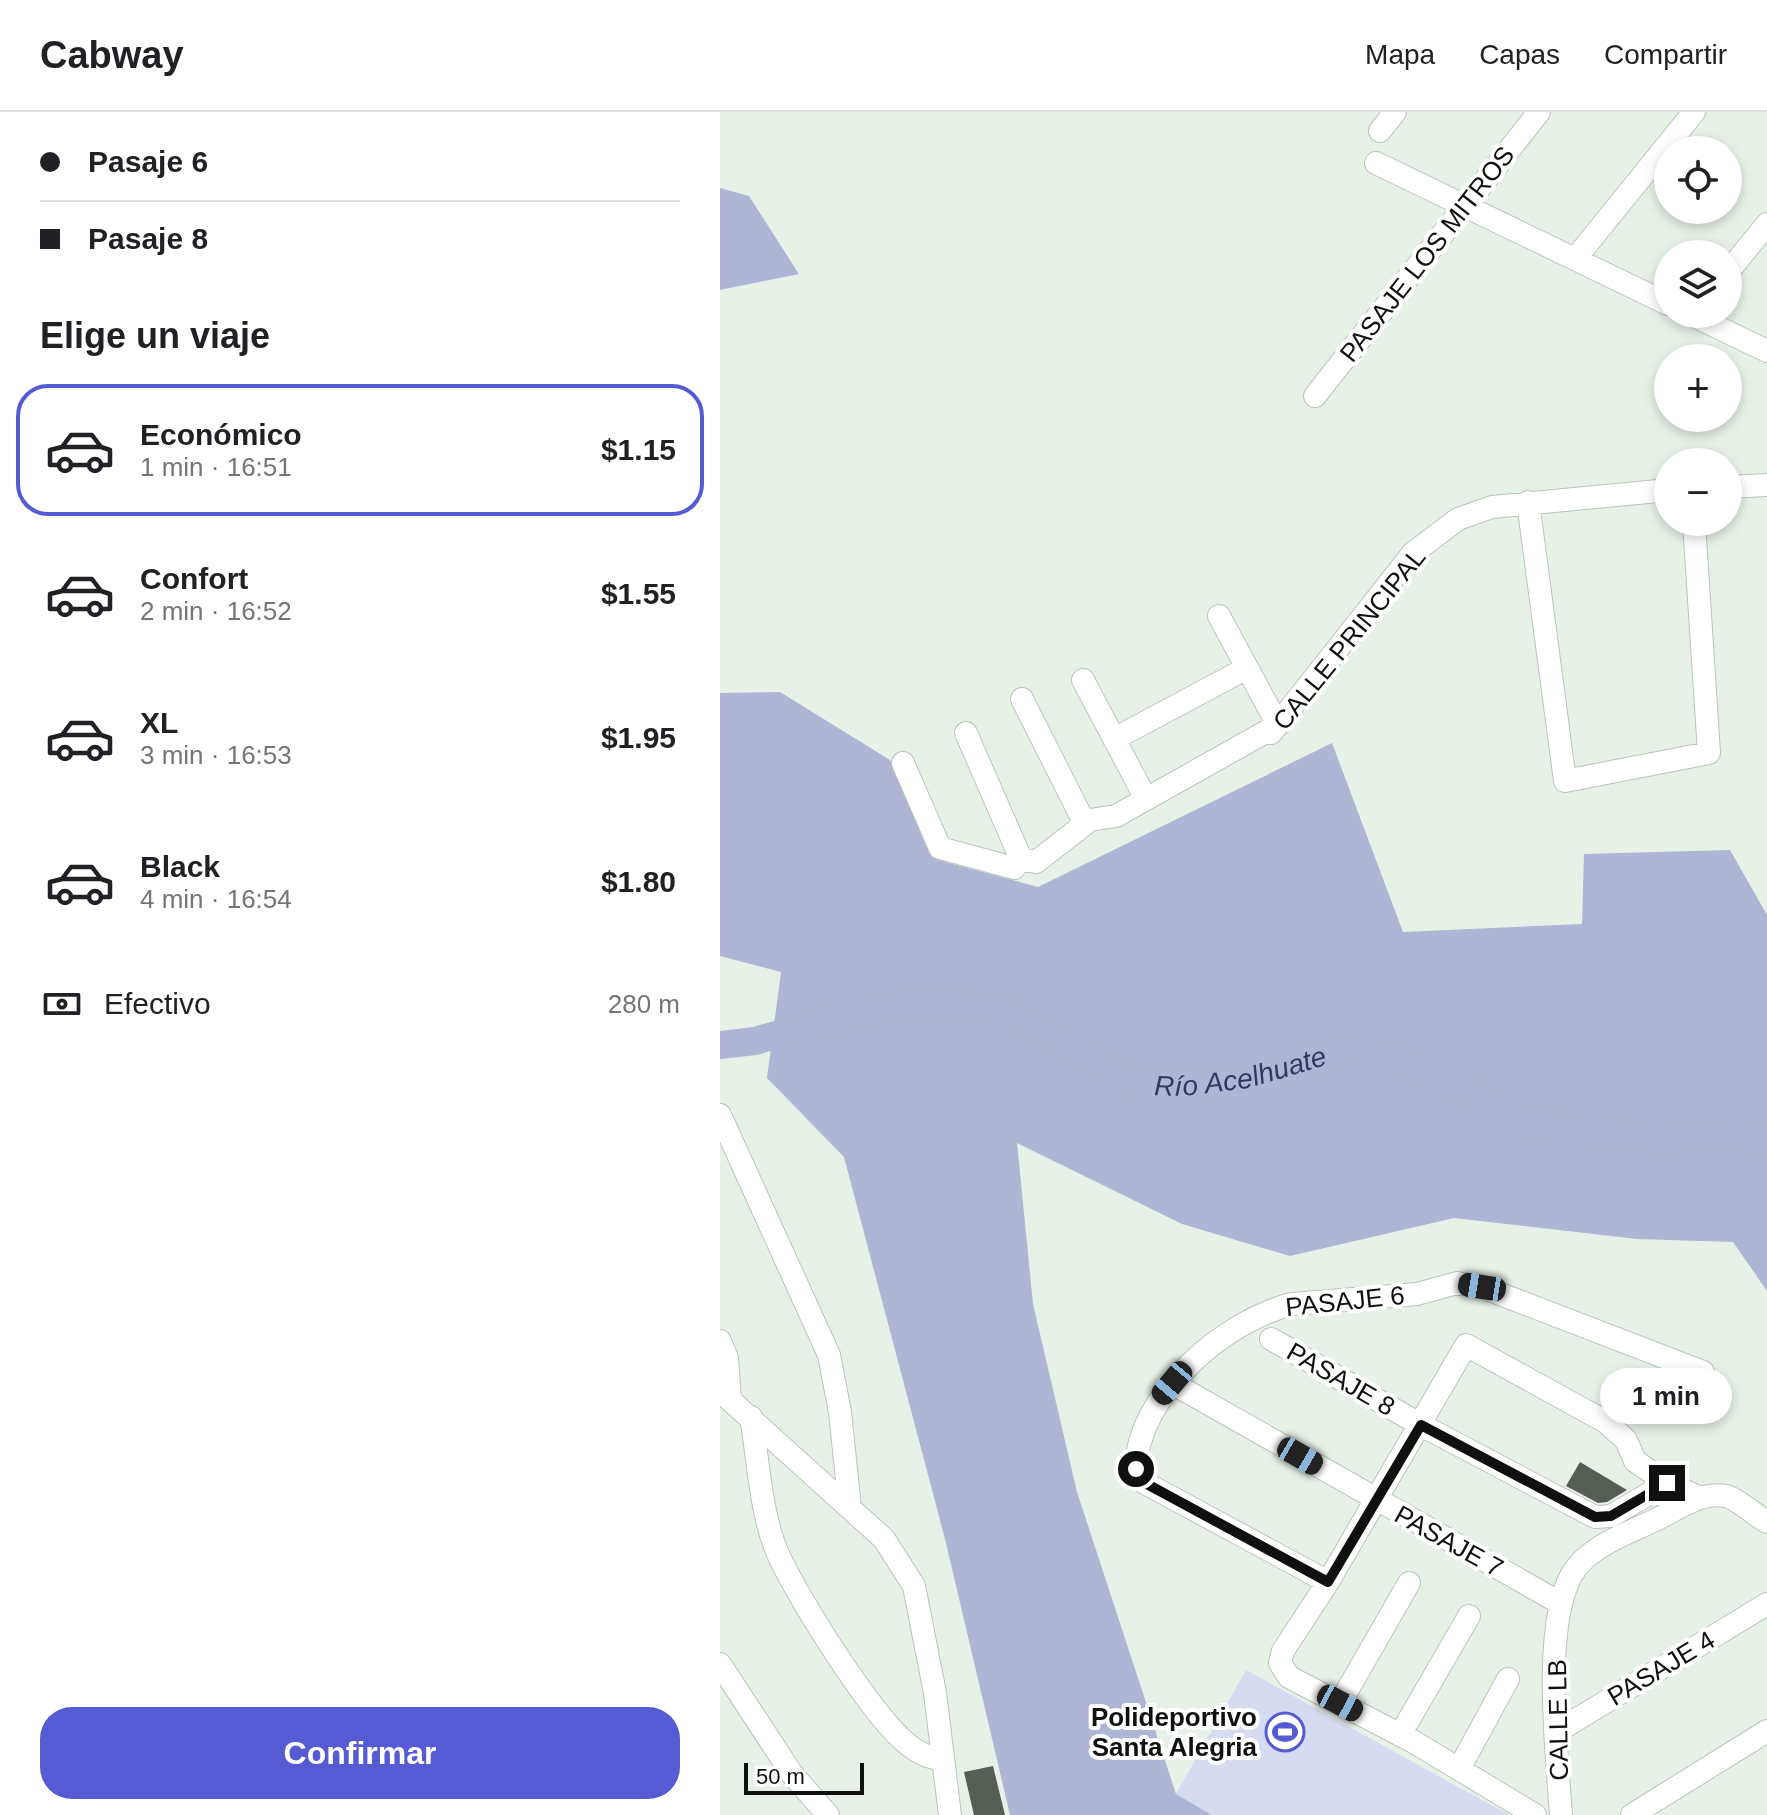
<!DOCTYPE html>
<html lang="es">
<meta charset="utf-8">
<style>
body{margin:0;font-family:Arial,sans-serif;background:#f6f6f6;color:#202124;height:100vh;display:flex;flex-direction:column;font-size:30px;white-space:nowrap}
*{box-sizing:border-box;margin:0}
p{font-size:26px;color:#757577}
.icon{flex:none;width:44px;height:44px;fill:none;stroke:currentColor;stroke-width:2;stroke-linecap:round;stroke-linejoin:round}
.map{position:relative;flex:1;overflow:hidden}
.sheet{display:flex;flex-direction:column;background:#fff;width:720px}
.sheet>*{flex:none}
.guide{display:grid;align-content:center;height:176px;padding:0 40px;background:#fff}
.buttons{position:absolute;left:934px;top:24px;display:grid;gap:16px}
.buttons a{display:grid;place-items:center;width:88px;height:88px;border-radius:50%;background:#fff;box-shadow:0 4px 12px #0003;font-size:40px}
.scale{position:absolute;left:24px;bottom:20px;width:120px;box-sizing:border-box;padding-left:8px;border:4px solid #0e110e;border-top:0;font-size:22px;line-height:28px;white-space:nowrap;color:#0e110e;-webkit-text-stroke:6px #fff;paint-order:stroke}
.end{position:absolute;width:36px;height:36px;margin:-18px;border:10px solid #0e110e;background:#fff;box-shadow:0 0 0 4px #fff}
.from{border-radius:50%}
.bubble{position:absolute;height:56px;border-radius:28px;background:#fff;box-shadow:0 4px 12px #0003;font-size:26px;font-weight:700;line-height:56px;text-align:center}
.car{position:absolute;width:24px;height:48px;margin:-24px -12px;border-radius:10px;box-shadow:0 0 6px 2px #0007;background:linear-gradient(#222 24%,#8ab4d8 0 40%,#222 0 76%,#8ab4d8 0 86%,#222 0)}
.guide b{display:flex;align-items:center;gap:28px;height:76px;font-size:30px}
.guide b+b{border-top:2px solid #e0e0e0}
.guide i{width:20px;height:20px;background:#202124}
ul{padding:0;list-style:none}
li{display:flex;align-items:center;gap:24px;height:132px;margin:0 16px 12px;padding:0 24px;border:4px solid transparent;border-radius:32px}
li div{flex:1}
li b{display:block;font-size:30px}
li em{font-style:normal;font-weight:700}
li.current{border-color:#555cd3}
li>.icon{width:72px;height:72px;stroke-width:1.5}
h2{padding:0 40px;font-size:36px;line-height:96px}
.pay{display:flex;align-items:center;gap:20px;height:88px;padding:0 40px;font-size:30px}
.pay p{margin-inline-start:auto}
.cta{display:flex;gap:16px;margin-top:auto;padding:16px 40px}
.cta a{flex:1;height:92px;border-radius:32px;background:#555cd3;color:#fff;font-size:32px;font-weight:700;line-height:92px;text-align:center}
header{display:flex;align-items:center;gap:48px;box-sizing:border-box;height:112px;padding:0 40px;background:#fff;border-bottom:2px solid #e0e0e0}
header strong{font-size:38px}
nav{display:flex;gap:44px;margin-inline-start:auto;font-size:28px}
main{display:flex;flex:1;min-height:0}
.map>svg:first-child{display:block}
</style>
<header>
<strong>Cabway</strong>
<nav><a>Mapa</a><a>Capas</a><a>Compartir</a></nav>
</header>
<main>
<section class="sheet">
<div class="guide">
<b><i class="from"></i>Pasaje 6</b>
<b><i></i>Pasaje 8</b>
</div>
<h2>Elige un viaje</h2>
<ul>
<li class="current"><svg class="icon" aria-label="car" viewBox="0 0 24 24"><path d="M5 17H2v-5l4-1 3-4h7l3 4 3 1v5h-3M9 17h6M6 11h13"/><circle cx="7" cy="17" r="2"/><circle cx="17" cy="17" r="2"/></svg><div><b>Económico</b><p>1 min · 16:51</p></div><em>$1.15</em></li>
<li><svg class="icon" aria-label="car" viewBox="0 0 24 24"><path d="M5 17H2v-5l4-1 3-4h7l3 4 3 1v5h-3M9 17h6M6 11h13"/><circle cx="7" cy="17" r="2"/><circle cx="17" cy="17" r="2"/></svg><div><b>Confort</b><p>2 min · 16:52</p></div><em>$1.55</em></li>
<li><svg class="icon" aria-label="car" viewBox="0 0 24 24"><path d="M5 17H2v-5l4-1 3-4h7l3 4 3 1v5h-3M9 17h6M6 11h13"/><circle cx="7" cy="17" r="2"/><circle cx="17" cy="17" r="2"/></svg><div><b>XL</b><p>3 min · 16:53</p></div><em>$1.95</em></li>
<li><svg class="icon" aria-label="car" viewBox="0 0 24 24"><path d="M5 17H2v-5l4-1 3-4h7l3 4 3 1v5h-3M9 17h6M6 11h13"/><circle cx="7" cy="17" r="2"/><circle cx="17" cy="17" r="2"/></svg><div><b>Black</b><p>4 min · 16:54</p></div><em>$1.80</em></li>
</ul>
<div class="pay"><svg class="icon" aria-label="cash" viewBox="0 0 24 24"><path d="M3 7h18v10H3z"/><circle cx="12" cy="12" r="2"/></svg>Efectivo<p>280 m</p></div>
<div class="cta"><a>Confirmar</a></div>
</section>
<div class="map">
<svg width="1047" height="1703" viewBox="0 0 1047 1703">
<rect width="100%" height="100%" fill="#e7f1e7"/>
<!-- green -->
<path fill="#d6dbf1" d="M 526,1558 L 789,1703 L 492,1703 L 456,1682 Z"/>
<!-- forest -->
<path fill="#afb5d4" d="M 0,76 L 29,84 L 79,162 L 0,178 Z
M 60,580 L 170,648 L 218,748 L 318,775 L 612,631 L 683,820 L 862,812 L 864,742 L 1010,738 L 1047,803 L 1047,1179 L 1013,1130 L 917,1127 L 734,1106 L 570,1144 L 462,1112 L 297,1031 L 313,1192 L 357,1380 L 456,1682 L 492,1703 L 290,1703 L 225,1427 L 124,1045 L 47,966 L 61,860 L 0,844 L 0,581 Z"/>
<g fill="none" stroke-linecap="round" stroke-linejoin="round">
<!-- river -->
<path stroke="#afb5d4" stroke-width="28" id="s1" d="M 0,933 L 35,929 L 153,895 L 227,891 L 287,901 L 420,973 L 464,974 L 527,966 L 632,935 L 671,945 L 815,1012 L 937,1027 L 1009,1023 L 1047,1028"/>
</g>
<!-- building -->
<path fill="#555d55" d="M 860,1350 L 907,1378 L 887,1390 L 878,1391 L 846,1374 Z
M 273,1654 L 285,1703 L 254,1703 L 244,1660 Z"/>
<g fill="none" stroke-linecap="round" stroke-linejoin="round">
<defs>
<path id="minor" d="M 660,19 L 675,0
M 656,51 L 948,192
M 855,147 L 974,0
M 1008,160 L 1047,112
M 970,202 L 1047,239
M 595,284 L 819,0
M 1008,375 L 1047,373
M 808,390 L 845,669 L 989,641 L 974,410
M 363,568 L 426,687
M 302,587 L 365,712
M 246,621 L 301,747 L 316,750 L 370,708 L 396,704 L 558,613 L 499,504
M 551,621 L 693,441 L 738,407 L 772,395 L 948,378
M 394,627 L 527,556
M 183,651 L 220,736 L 294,756 L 301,747
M 0,1003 L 109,1243 L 120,1300 L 130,1396
M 551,1227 L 701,1313 L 875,1405 L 891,1404 L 947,1371
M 0,1229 L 7,1246 L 10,1287
M 452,1271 L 840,1491
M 0,1279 L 164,1427 L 194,1474 L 215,1581 L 230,1703
M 31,1305 C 38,1345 40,1393 54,1432 C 69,1474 151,1602 185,1630 C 197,1641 208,1645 223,1648
M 608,1470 L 425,1371 L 416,1357 C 417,1283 504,1209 572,1192 L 697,1182 L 737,1171 L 762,1175 L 983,1260
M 0,1552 L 72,1662 L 108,1703
M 620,1591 L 689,1471
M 836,1620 L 1047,1492
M 680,1623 L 749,1504
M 739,1657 L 788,1567
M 815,1703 L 694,1630 L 569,1565 L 560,1551 L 563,1539 L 608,1470 L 746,1233 L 886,1310 L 906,1328 L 915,1349 L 947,1371 L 981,1386
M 841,1703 C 837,1641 822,1515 852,1462 C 868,1435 906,1422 933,1409 C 955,1399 980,1379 1006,1384 C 1018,1387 1036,1404 1047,1410
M 912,1703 L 1047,1619"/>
</defs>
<!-- minor casing -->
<use href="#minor" stroke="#bbc4bb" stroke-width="24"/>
<!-- minor -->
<use href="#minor" stroke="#fff" stroke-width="22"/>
</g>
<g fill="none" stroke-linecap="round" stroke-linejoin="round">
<!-- route -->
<path stroke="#0e110e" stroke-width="10" d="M 416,1357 L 425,1371 L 608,1470 L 701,1313 L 875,1405 L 891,1404 L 947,1371"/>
</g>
<!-- icons -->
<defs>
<symbol id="stadium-ring" viewBox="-11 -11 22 22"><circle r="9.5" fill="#fff" stroke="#555cd3" stroke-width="1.5"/><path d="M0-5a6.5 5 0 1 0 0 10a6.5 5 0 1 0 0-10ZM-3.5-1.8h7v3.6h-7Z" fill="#555cd3"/></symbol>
</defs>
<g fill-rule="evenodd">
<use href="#stadium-ring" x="543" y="1598" width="44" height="44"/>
</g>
<g text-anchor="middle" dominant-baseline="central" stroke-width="8" stroke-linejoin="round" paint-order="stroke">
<!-- street labels -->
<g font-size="26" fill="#0e110e" stroke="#fff">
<text transform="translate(707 142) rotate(-52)">PASAJE LOS MITROS</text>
<text transform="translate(629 527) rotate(-51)">CALLE PRINCIPAL</text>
<text transform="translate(625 1189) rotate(-6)">PASAJE 6</text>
<text transform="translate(621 1267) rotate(30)">PASAJE 8</text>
<text transform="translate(729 1429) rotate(29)">PASAJE 7</text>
<text transform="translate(941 1556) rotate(-31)">PASAJE 4</text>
<text transform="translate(838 1608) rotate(-91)">CALLE LB</text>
</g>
<!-- poi labels -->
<g font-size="26" font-weight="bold" fill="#0e110e" stroke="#fff" text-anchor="end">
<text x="537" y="1605">Polideportivo<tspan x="537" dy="30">Santa Alegria</tspan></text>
</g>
<!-- water labels -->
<g font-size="28" font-style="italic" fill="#323863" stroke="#fff">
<text stroke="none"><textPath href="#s1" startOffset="546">Río Acelhuate</textPath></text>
</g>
</g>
</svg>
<div class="buttons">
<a><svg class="icon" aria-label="locate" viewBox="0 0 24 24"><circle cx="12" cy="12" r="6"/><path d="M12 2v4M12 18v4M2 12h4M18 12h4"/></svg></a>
<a><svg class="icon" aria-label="layers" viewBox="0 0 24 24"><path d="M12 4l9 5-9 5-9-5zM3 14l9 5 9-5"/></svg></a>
<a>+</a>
<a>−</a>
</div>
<div class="scale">50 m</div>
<i class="end from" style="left:416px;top:1357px"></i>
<i class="end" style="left:947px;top:1371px"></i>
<div class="bubble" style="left:880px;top:1256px;width:132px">1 min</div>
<i class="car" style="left:762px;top:1175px;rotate:279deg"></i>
<i class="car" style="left:452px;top:1271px;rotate:220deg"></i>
<i class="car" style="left:580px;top:1344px;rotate:120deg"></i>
<i class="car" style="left:620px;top:1591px;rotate:118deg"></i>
</div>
</main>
